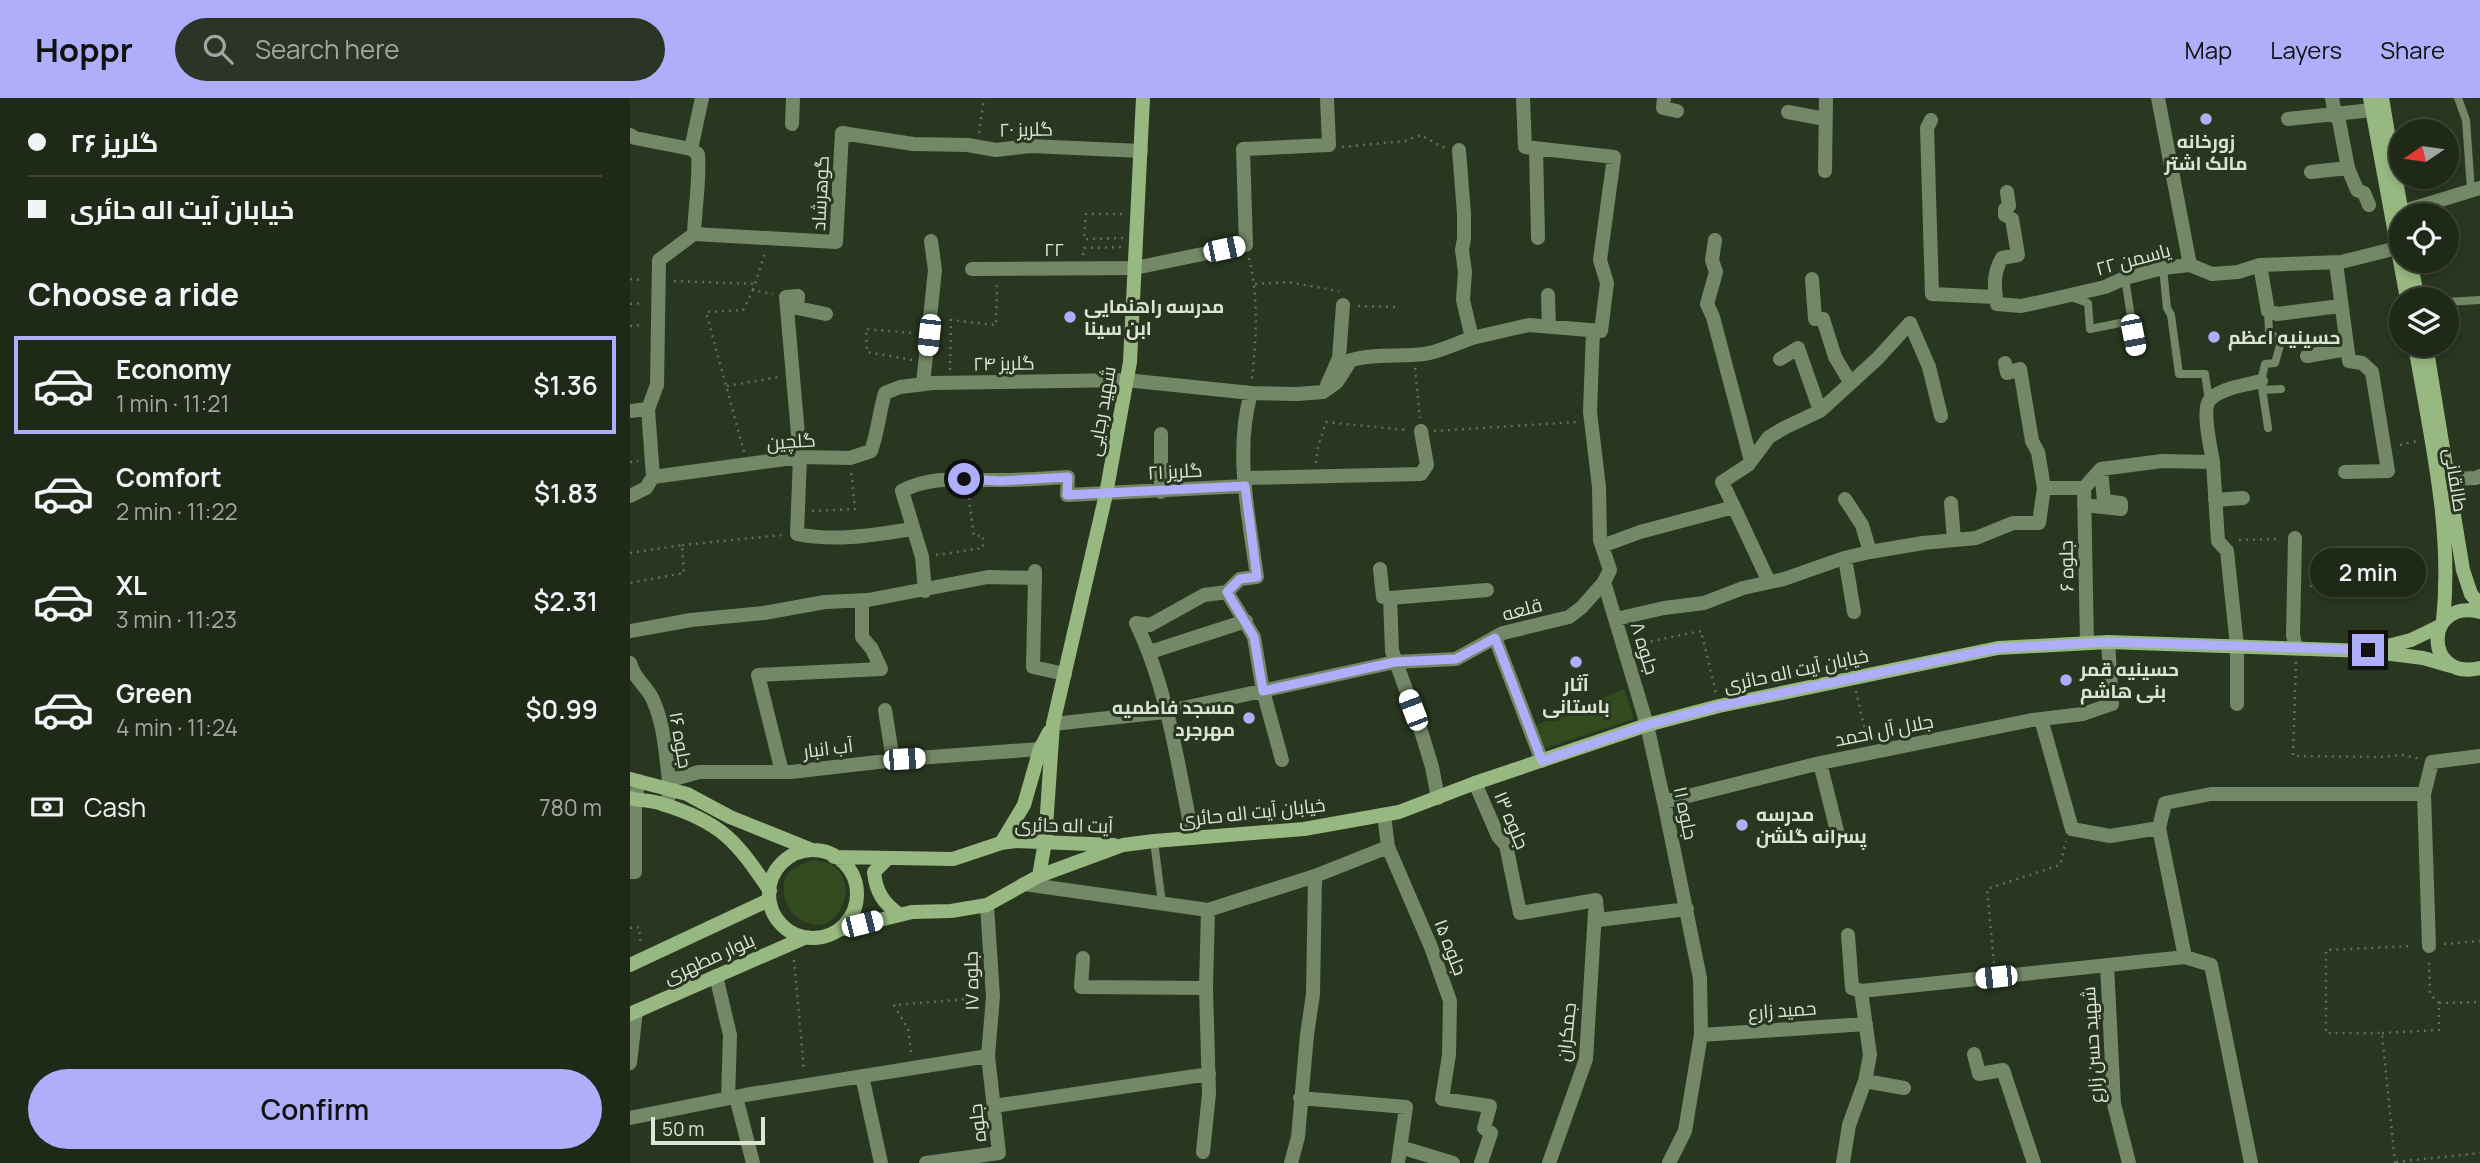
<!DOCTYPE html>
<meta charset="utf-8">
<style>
body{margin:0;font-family:Manrope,Cairo,sans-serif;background:#2c3525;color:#f1f3f6;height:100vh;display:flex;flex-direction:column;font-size:26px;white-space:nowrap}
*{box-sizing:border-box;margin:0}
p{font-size:23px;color:#a1a6a2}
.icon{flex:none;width:38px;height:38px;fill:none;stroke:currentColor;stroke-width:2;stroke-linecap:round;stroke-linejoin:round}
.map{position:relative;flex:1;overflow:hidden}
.side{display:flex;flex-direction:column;background:#1f2918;width:630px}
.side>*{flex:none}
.banner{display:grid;align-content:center;height:154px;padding:0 28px;background:#1f2918}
.needle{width:46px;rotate:257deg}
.controls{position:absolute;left:1759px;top:21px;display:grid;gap:14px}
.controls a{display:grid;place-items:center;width:70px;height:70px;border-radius:50%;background:#1f2918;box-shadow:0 4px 10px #0003,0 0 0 2px #3c4537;font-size:35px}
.scale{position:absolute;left:21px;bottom:18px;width:114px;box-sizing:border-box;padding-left:7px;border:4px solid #dbe4d6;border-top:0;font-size:19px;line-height:24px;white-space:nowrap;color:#dbe4d6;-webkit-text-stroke:5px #293720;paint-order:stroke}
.end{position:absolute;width:32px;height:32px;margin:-16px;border:9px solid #afaefa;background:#111;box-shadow:0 0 0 4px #111}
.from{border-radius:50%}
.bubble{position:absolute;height:49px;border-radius:24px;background:#1f2918;box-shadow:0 4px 10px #0003,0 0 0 2px #3c4537;font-size:23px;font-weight:600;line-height:49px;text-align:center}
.car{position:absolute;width:21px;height:42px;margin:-21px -10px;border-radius:9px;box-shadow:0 0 5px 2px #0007;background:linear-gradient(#fff 24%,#345 0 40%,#fff 0 76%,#345 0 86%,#fff 0)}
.banner b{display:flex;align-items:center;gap:24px;height:66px;font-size:26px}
.banner b+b{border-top:2px solid #3c4537}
.banner i{width:18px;height:18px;background:#f1f3f6}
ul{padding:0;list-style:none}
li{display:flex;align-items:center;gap:21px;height:98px;margin:0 14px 10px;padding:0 14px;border:4px solid transparent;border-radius:0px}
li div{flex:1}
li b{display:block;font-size:26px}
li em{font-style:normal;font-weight:600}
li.on{border-color:#afaefa}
li>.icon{width:63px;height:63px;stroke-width:1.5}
h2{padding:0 28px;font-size:32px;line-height:84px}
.pay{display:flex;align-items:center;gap:18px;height:77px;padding:0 28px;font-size:26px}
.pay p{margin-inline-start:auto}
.action{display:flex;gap:14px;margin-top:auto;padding:14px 28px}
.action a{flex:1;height:80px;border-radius:42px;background:#afaefa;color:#111;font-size:28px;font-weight:600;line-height:80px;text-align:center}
header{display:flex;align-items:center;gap:42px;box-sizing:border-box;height:98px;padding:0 35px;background:#afaefa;color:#111}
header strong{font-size:33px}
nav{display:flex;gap:38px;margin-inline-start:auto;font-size:24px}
.search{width:490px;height:63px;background:#2c3525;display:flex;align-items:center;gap:18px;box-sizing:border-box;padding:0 24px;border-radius:38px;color:#a1a6a2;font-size:26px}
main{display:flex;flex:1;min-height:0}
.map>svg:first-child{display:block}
</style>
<header>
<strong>Hoppr</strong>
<div class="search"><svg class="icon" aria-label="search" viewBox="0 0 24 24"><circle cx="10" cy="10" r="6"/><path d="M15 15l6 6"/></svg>Search here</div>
<nav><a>Map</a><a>Layers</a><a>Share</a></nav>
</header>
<main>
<section class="side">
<div class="banner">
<b><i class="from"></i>گلریز ۲۶</b>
<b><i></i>خیابان آیت اله حائری</b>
</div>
<h2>Choose a ride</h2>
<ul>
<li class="on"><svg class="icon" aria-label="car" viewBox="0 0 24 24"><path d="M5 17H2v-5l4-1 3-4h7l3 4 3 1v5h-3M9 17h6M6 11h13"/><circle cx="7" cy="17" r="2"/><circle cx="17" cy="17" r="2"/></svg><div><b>Economy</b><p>1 min · 11:21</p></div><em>$1.36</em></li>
<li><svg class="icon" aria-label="car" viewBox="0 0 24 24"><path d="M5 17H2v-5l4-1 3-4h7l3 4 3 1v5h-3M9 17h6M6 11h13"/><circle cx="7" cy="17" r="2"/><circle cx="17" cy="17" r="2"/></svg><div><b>Comfort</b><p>2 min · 11:22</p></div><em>$1.83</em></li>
<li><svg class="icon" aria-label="car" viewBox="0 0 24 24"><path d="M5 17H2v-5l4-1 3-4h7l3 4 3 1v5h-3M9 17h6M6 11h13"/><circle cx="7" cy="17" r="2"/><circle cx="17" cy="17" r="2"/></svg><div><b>XL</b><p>3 min · 11:23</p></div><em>$2.31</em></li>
<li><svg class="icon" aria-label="car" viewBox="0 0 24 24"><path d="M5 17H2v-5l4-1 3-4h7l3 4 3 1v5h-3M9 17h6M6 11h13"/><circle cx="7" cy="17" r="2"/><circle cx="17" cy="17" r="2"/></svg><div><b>Green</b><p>4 min · 11:24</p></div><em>$0.99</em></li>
</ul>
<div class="pay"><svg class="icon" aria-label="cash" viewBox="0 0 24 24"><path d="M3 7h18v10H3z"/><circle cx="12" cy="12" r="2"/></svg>Cash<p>780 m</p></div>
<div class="action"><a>Confirm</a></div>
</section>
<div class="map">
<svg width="1850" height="1065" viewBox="0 0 1850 1065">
<rect width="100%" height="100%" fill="#293720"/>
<!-- green -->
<path fill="#324c1f" d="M 994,591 L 1004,621 L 915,650 L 905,628 Z
M 182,762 C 187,763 193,763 198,765 C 238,782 202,859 160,812 C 153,803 151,786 158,776 C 163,769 174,766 182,762 Z"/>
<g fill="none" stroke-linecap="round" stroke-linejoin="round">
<!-- path -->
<path stroke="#626e5a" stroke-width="2.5" stroke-dasharray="2 5" stroke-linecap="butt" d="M 349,35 L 354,0
M 712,49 L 775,43 L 791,37 L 810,48 L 817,50
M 493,140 L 454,141 L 456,116 L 493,116
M 453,157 L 454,150 L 493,149
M 619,160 C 629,202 626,240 622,282
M 0,181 L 13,182
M 44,183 L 125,186
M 625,186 L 658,184 L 709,193
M 123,192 L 135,155
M 0,206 L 14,205
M 728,208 L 767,209
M 0,228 L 14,227
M 282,262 L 237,254 L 236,231 L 283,235
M 785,270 L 790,320
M 320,272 L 321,222 L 366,227 L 367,185
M 97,288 L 149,279
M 804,333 L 947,324
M 1770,347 L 1787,343
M 114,354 L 76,214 L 113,212 L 123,192 L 143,196
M 0,364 L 8,363
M 686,365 L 688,349 L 696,324 L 776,332
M 182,413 L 225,411 L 221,373
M 1609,442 L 1651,441
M 52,447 L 153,437
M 0,455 L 52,447 L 54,475 L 0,485
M 306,457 L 353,450 L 353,438 L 344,438 L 338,394
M 1680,488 L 1715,488
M 1007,546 L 1071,533 L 1086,595
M 1666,564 L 1663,658 L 1751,659 L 1774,657 L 1790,661
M 1226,593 L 1237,641
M 0,830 L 9,829 L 11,848
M 1814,846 L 1850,843
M 164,862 L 174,973
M 1364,865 L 1357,791 L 1430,767 L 1436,743
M 1809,905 L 1850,904
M 1752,935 L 1809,932 L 1809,905 L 1800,896 L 1799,861
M 281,954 L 278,931 L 264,907 L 350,900
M 1766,1064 L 1850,1055
M 1765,1065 L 1752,935 L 1696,935 L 1696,852 L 1783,848"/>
<!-- lane -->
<path stroke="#738866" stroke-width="8" d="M 1828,0 L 1836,22 L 1841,92
M 1533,170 L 1537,210 L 1541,217 L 1549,276 L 1575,276 L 1579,303
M 1495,180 L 1506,251
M 1441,199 L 1458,205 L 1460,231 L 1500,223
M 1816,204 L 1850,202
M 1638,213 L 1639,234 L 1651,244 L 1645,265 L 1635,266 L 1631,283 L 1638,330
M 1633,292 L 1651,291
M 524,743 L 532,806"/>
<!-- street -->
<path stroke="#738866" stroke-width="14" d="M 1034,0 L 1033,10 L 1047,13
M 1528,0 L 1560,167
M 1702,0 L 1705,17 L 1709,23 L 1718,70 L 1727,92 L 1734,95 L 1739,107
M 1158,14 L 1195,21
M 1658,21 L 1742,12
M 1301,22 L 1297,30 L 1302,196 L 1365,199
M 162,26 L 163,0
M 0,37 L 5,40 L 61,51 L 68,56 C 70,82 65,109 64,136
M 61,51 L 72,0
M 906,51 L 908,140
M 1195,73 L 1196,0
M 1681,74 L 1718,70
M 1377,94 L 1379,108 L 1375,111 L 1375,117 L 1382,121 L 1388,157 L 1372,160 C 1363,175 1364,189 1367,206 L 1391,208 L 1410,204 L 1475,189 L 1495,180 L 1533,170 L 1560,167 L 1582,176 L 1608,174 L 1630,167 L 1711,164 L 1771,149
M 1771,114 L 1850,90
M 1085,142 L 1082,162 L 1086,174 L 1077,206 L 1083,219 L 1121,363
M 1706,165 L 1719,263 L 1732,265 L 1742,274 L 1758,373 L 1715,374
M 1630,167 L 1638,213 L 1647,216 L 1710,208
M 342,171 L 505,170 L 616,147 L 613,51 L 699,47 L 697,0
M 1182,181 L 1185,221 L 1193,221 L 1205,259 L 1220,284
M 918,197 L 919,228
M 196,216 L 167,210 L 168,198 L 156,199 L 170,359 L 167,436 C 206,444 244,437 283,431
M 842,240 L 899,227 L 971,233 L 977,185 L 970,162 L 984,59 L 895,49 L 893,0
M 1677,258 L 1717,251
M 1150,261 L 1168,250 L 1190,313
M 1375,265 L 1377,275 L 1390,271 L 1402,343 L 1408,354 L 1414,390
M 293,286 L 305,172 L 301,143
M 697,287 L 709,260 L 713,207
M 0,313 L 18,311
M 1583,364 C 1581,352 1572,313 1579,303 C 1588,290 1617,287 1631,283
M 23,379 L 170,359 L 220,360 L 241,353 C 248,334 249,315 255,295 L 270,289 L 303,285 L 496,282 L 621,295 L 667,296 L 693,294 L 707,284 L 721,262 C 745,255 769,259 794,256 C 810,254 827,245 842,240 L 833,202 L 835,174 L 832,152 L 834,141 L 834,116 L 829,52
M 615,380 L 791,376 L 797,367 L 791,333
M 1819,381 L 1846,380 L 1850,378
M 1454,390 L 1471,371 L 1532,363 L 1583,364 L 1588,443 L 1597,453 L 1607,548 L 1607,606
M 1454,390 L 1457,545
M 531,394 L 531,336
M 0,398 L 16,390 L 23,379 L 18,311 L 27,287 L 29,162 L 64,136 L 206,144 L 212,35 L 283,46 L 338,47 L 366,52 L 400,48 L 511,53
M 1215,401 L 1232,427 L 1240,454
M 1585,402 L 1613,400
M 1321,405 L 1324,442
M 1454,407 L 1491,411 L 1491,405 L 1474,403 L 1471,371
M 1104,409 L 1092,384 L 1118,367 L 1139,339 L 1154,330 L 1190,313 L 1247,261 L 1280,225 L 1299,269 L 1311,318
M 1665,440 L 1663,537 L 1666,550
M 972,448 L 1010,434 L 1104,409 L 1139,484
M 1215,460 L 1224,514
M 750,471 L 753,499 L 760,500 L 762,553 L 792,636 L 802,669 L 808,700
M 405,480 L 403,569 L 435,576
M 974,484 L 1017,627 L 1034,704 L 1070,880 L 1071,937 L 1236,926
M 295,493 L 292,459 L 272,393 C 304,376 338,383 373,382 C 395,382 417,380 438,379 L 437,397 L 615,388
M 597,494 L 624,539 L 633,593 L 652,662
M 760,500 L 857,492
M 986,521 L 1034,510 L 1074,505 L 1113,490 L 1154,481 L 1214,460 L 1240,454 L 1293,445 L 1346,440 L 1383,425 L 1409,425 L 1414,390 L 1454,390
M 0,533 L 61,522 L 134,515 L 195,504 L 238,502 L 358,479 L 405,480 L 405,473
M 865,540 L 912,663
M 520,554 L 616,523
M 0,565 C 4,581 17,588 23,602 C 35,628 36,662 40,690
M 255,612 L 263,662
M 423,626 L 535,614 L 765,564 L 826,561 L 873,535 L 939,519 L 952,509 L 974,484 L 980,472 L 970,442 L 969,389 L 960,314 L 963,232
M 1190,665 L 1207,733
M 152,674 L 128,577 L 251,571 L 242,551 L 232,539 L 232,503
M 845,685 L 868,738 L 876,747 L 890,815 L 966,802 L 968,822 L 1057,811
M 1034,704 L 1190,665 L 1402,622 L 1453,616 L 1482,606 L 1478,544
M 36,707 L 44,681 L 69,674 L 161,674 L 274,661 L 410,651
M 754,717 L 758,749 L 801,849 L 820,903 L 819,957 L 812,1001 L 860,1008 L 854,1030 L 861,1035 L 851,1065
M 1529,730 L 1535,705 L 1581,696 L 1794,696
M 563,740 C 548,669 538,591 506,525 L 520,527 L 574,497 L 597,494 L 610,481 L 627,479 C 619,419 604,354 621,295
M 0,774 L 5,774 L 5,701 L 9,683
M 394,786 L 578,812 L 685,778 L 758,749
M 1799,848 L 1794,696 L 1802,664 L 1850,658
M 1555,859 L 1581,867 L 1621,1065
M 453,860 L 451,889 L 576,890
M 1477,867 L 1484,1006 L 1499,1065
M 86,878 L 100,937 L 98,1000
M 1231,893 L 1555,859 L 1529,730 L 1480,738 L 1442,731 L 1411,621
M 1344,956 L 1349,976 L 1373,972 L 1404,1065
M 0,965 L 6,913
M 232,978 L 251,1065
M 1235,983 L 1274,990
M 106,999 L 123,1065
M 670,1000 L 776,1009 L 768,1065
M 364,1008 L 579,976
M 0,1020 L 115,997 L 358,958
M 770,1049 L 823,1065
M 573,1054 L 579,996 L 576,890 L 578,812
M 296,1065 L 369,1055 L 358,958 L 363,899 L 357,807
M 661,1065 L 668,1039 L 677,937 L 683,896 L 685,778
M 919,1065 L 956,961 L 965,814
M 1039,1065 L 1055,1033 L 1071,937
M 1213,1065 L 1219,1027 L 1235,983 L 1240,957 L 1231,893 L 1222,890 L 1218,837"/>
<!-- secondary -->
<path stroke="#97b981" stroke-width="14" d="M 1740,0 L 1777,201
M 1752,0 L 1772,117
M 1780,163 L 1788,201
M 1785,247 C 1800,338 1823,430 1813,523
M 1796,247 L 1833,472 L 1841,496 L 1850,507
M 1850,514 C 1793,500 1794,584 1850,570
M 1810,528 L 1781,542 L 1738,553 L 1793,560 L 1821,568
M 0,681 L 57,696 L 100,719 L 182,752
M 0,700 C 11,703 22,702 32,706 C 92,724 107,744 140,793
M 371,745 L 394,707 L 410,651 L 419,634
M139 796a44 44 0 1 1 88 0a44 44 0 1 1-88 0Z
M 204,759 L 323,761 L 371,745 L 385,743 L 484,747
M 258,760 L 244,774 C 246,794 253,805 270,817
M 409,778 L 415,744 L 423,626 L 476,396 L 500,264 L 513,0
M 209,832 L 282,814 L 321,813 L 357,807 L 409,778 L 493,747 L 524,743 L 674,731 L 769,714 L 845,685 L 1017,627 L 1089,608 L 1368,550 L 1478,544 L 1738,553
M 0,867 L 139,802
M 0,916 L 174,840"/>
</g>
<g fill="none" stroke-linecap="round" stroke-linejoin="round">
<!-- route -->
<path stroke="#afaefa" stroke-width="9" d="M 334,381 L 371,383 L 438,379 L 437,397 L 615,388 L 627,479 L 610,481 L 597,494 L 624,539 L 633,593 L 765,564 L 826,561 L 865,540 L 912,663 L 1017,627 L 1089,608 L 1368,550 L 1478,544 L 1738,552"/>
</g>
<!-- markers -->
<g fill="#afaefa" stroke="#293720" stroke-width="2.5">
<circle cx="1576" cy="21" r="7"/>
<circle cx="440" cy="219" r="7"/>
<circle cx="1584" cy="239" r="7"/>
<circle cx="946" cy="564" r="7"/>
<circle cx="1436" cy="582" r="7"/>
<circle cx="619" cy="620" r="7"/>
<circle cx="1112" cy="727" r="7"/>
</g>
<g text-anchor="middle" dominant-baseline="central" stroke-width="6" stroke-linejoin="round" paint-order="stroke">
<!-- street labels -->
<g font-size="19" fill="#dbe4d6" stroke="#293720">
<text transform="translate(396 31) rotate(-1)">گلریز ۲۰</text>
<text transform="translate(190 95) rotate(-87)">گوهرشاد</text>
<text x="424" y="151">۲۲</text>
<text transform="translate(1503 161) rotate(-15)">یاسمن ۲۲</text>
<text transform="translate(374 265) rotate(-1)">گلریز ۲۴</text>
<text transform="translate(471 313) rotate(-80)">شهید رجایی</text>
<text transform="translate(161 343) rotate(-4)">گلچین</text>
<text transform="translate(545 373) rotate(-3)">گلریز ۲۱</text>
<text transform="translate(1826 382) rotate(81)">طالقانی</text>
<text transform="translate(1436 468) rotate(-91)">جلوه ۶</text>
<text transform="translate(892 511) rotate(-15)">قلعه</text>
<text transform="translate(1015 550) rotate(73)">جلوه ۸</text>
<text transform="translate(1166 572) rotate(-12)">خیابان آیت اله حائری</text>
<text transform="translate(1254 632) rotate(-11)">جلال آل احمد</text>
<text transform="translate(51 642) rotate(80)">جلوه ۱۶</text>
<text transform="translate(198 650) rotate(-7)">آب انبار</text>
<text transform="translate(622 714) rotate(-6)">خیابان آیت اله حائری</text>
<text transform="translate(1056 715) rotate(78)">جلوه ۱۱</text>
<text transform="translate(882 722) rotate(67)">جلوه ۱۳</text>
<text transform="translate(434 727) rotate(1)">آیت اله حائری</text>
<text transform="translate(821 849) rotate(69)">جلوه ۱۵</text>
<text transform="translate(79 860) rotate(-24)">بلوار مطهری</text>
<text transform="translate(341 883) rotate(-91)">جلوه ۱۷</text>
<text transform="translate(1152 912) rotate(-4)">حمید زارع</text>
<text transform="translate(936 934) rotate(-84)">جمکران</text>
<text transform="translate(1462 947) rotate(-94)">شهید حسن زارع</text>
<text transform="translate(347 1025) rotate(-97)">جلوه</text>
</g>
<!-- poi labels -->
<g font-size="19" font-weight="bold" fill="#dbe4d6" stroke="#293720" text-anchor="start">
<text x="1576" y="43" text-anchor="middle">زورخانه<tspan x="1576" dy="22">مالک اشتر</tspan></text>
<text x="454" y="208">مدرسه راهنمایی<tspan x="454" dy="22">ابن سینا</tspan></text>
<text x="1598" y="239">حسینیه اعظم</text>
<text x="1450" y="571">حسینیه قمر<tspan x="1450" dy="22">بنی هاشم</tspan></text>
<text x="946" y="586" text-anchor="middle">آثار<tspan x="946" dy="22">باستانی</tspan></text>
<text x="605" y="609" text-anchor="end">مسجد فاطمیه<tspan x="605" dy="22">مهرجرد</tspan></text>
<text x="1126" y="716">مدرسه<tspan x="1126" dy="22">پسرانه گلشن</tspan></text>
</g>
</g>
</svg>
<div class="controls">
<a><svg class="needle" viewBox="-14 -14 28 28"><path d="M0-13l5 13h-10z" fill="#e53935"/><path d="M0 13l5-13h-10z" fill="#a1a6a2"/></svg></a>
<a><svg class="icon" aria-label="locate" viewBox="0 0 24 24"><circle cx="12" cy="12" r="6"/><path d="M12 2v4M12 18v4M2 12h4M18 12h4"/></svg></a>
<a><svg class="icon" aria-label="layers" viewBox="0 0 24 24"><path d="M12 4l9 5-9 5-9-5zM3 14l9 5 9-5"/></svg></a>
</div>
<div class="scale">50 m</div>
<i class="end from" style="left:334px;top:381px"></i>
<i class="end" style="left:1738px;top:552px"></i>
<div class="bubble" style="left:1680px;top:450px;width:116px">2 min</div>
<i class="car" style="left:594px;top:151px;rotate:78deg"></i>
<i class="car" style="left:299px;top:237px;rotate:186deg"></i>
<i class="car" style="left:1503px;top:237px;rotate:169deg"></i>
<i class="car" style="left:783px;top:612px;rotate:339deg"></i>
<i class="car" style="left:274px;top:661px;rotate:86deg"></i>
<i class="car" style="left:232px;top:826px;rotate:76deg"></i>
<i class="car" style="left:1366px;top:879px;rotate:264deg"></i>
</div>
</main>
